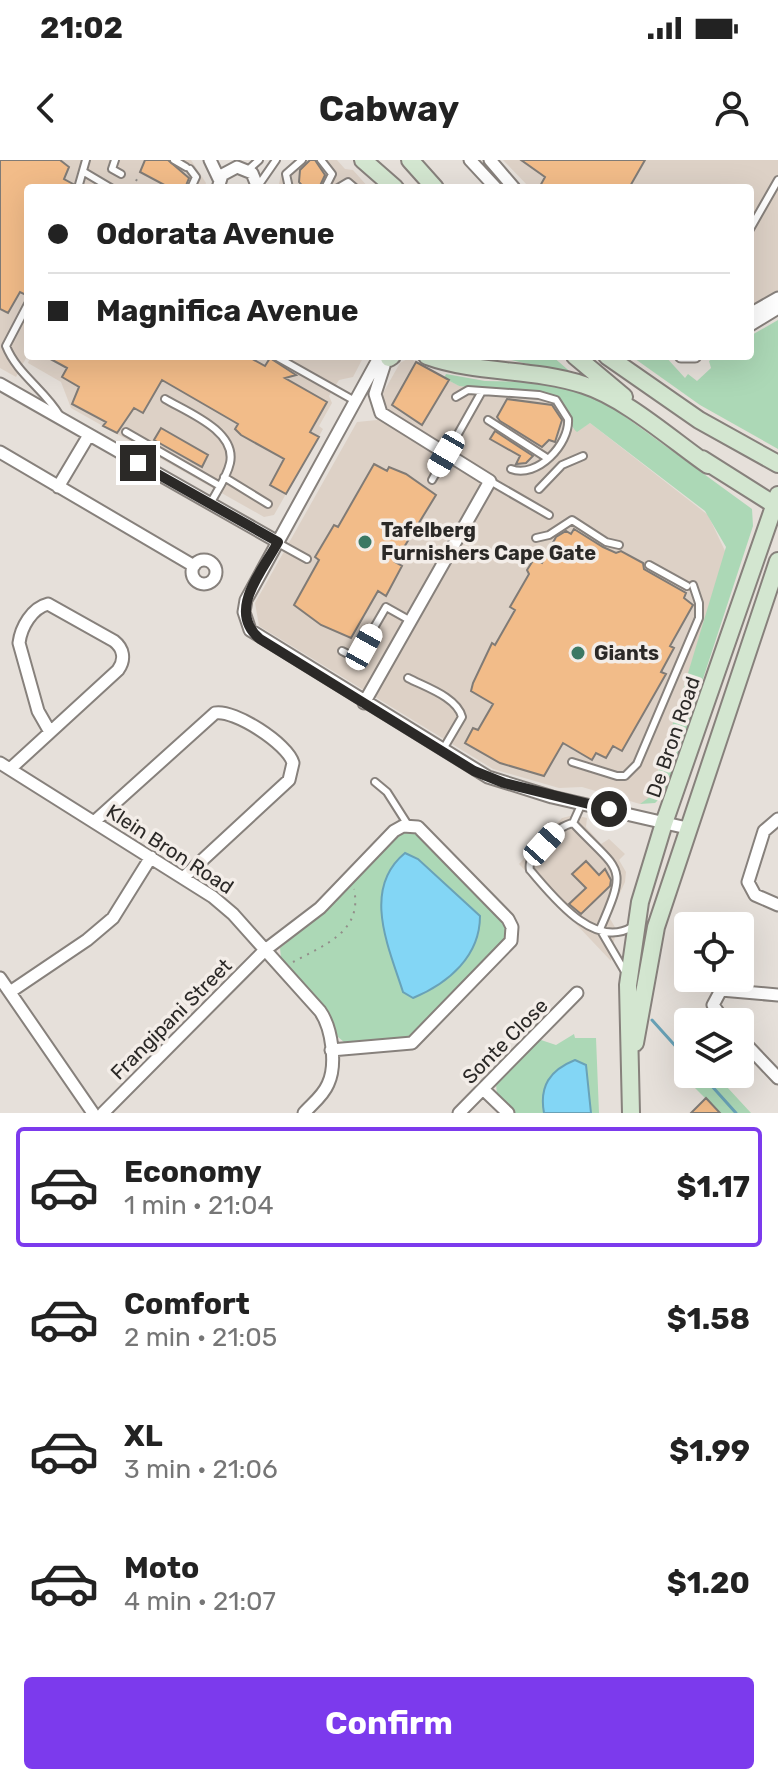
<!DOCTYPE html>
<meta charset="utf-8">
<style>
body{margin:0;font-family:Rubik,sans-serif;background:#f6f6f6;color:#222;height:100vh;display:flex;flex-direction:column;font-size:30px;white-space:nowrap}
*{box-sizing:border-box;margin:0}
p{font-size:26px;color:#767676}
.icon{flex:none;width:44px;height:44px;fill:none;stroke:currentColor;stroke-width:2;stroke-linecap:round;stroke-linejoin:round}
.map{position:relative;height:953px;overflow:hidden}
.panel{display:flex;flex-direction:column;background:#fff;flex:1}
.panel>*{flex:none}
.guide{position:absolute;left:24px;top:24px;width:730px;height:176px;border-radius:8px;box-shadow:0 8px 32px #0002;display:grid;align-content:center;height:176px;padding:0 24px;background:#fff}
.controls{position:absolute;left:674px;top:752px;display:grid;gap:16px}
.controls a{display:grid;place-items:center;width:80px;height:80px;border-radius:8px;background:#fff;box-shadow:0 8px 32px #0002;font-size:40px}
.end{position:absolute;width:36px;height:36px;margin:-18px;border:10px solid #2b2927;background:#fff;box-shadow:0 0 0 4px #fff}
.from{border-radius:50%}
.car{position:absolute;width:24px;height:48px;margin:-24px -12px;border-radius:10px;box-shadow:0 0 6px 2px #0007;background:linear-gradient(#fff 24%,#345 0 40%,#fff 0 76%,#345 0 86%,#fff 0)}
.guide b{display:flex;align-items:center;gap:28px;height:76px;font-size:30px}
.guide b+b{border-top:2px solid #e0e0e0}
.guide i{width:20px;height:20px;background:#222}
ul{padding:14px 0 0;list-style:none}
li{display:flex;align-items:center;gap:24px;height:120px;margin:0 16px 12px;padding:0 8px;border:4px solid transparent;border-radius:8px}
li div{flex:1}
li b{display:block;font-size:30px}
li em{font-style:normal;font-weight:700}
li.current{border-color:#7c3aed}
li>.icon{width:72px;height:72px;stroke-width:1.5}
.action{display:flex;gap:16px;margin-top:auto;padding:16px 24px}
.action a{flex:1;height:92px;border-radius:8px;background:#7c3aed;color:#fff;font-size:32px;font-weight:700;line-height:92px;text-align:center}
.status{display:flex;justify-content:space-between;align-items:center;height:56px;padding:0 40px;background:#fff;direction:ltr}
.status svg{height:22px;fill:currentColor}
header{display:flex;justify-content:space-between;align-items:center;height:104px;padding:0 24px;background:#fff;font-size:36px;font-weight:700}
.map>svg:first-child{display:block}
</style>
<div class="status"><b>21:02</b><svg viewBox="0 0 49 12"><path d="M0 12V9h3v3zM5 12V6h3v6zM10 12V3h3v9zM15 12V0h3v12zM26 1h20v11H26zM47 4h2v5h-2z"/></svg></div>
<header><svg class="icon" aria-label="back" viewBox="0 0 24 24"><path d="M15 5l-7 7 7 7"/></svg>Cabway<svg class="icon" aria-label="person" viewBox="0 0 24 24"><circle cx="12" cy="8" r="4"/><path d="M4 21q1-7 8-7t8 7"/></svg></header>
<div class="map">
<svg width="778" height="953" viewBox="0 0 778 953">
<rect width="100%" height="100%" fill="#e6e0da"/>
<!-- built -->
<path fill="#ddd1c6" d="M 0,0 L 191,0 L 206,23 L 204,28 L 28,28 L 28,196 L 364,196 L 353,217 L 339,220 L 329,236 L 332,243 L 319,266 L 323,269 L 274,355 L 264,357 L 71,248 L 61,222 L 28,203 L 29,200 L 26,198 L 16,217 L 0,208 Z
M 299,0 L 337,0 L 345,9 L 353,10 L 369,28 L 278,28 L 281,15 Z
M 503,0 L 778,0 L 778,130 L 750,147 L 750,28 L 530,28 Z
M 409,198 L 459,226 L 556,237 L 570,251 L 571,267 L 577,271 L 590,263 L 708,355 L 726,393 L 649,640 L 640,644 L 582,627 L 559,628 L 493,609 L 259,466 L 255,443 L 357,262 L 377,260 L 385,246 L 383,233 L 400,203 Z
M 574,655 L 587,658 L 586,667 L 601,684 L 609,679 L 625,694 L 619,700 L 626,712 L 625,722 L 609,757 L 616,769 L 611,801 L 519,704 L 562,658 Z"/>
<!-- green -->
<path fill="#acd8b6" d="M 778,160 L 778,289 L 700,245 L 631,196 L 665,196 L 685,218 L 688,214 L 697,221 L 711,208 L 709,201 L 716,196 L 750,196 L 750,176 Z
M 494,196 L 552,196 L 574,215 Z
M 446,214 L 485,221 L 542,222 L 586,234 L 616,250 L 752,349 L 753,366 L 666,632 L 655,643 L 640,644 L 651,636 L 726,387 L 705,351 L 590,263 L 577,272 C 567,264 571,249 556,237 L 459,226 L 444,218 Z
M 403,671 L 414,671 L 505,763 L 507,778 L 411,877 L 344,882 L 338,877 L 326,849 L 281,798 L 280,788 L 324,752 Z
M 574,874 L 575,878 L 596,878 L 599,953 L 515,953 L 497,935 L 496,924 L 538,879 L 556,885 Z
M 688,894 L 688,914 L 715,914 L 751,953 L 720,953 L 675,908 Z"/>
<!-- water -->
<path fill="#83d6f5" stroke="#69a2b7" stroke-width="2" d="M 405,693 L 418,699 L 480,756 C 480,796 449,823 413,838 L 403,832 C 389,788 361,729 405,693 Z
M 575,900 L 586,905 L 591,953 L 544,953 C 539,926 550,910 575,900 Z"/>
<g fill="none" stroke-linecap="round" stroke-linejoin="round">
<!-- stream -->
<path stroke="#69a2b7" stroke-width="3" d="M 652,860 L 688,900
M 701,914 L 736,953"/>
</g>
<!-- building -->
<path fill="#f2bc89" stroke="#807b76" stroke-width="2" d="M 0,0 L 60,0 L 69,7 L 64,19 L 73,24 L 72,28 L 28,28 L 28,136 L 20,132 L 8,153 L 0,149 Z
M 145,0 L 168,0 L 189,18 L 185,28 L 170,28 L 140,12 Z
M 310,0 L 315,0 L 325,15 L 319,28 L 304,28 L 299,22 L 300,10 Z
M 521,0 L 645,0 L 629,28 L 539,28 L 545,17 Z
M 45,196 L 247,196 L 265,206 L 270,198 L 296,215 L 285,218 L 327,242 L 310,272 L 319,277 L 286,334 L 270,325 L 284,299 L 241,275 L 235,269 L 238,264 L 162,220 L 143,253 L 134,248 L 117,273 L 103,266 L 106,262 L 72,244 L 79,227 L 62,217 L 67,208 Z
M 416,202 L 449,220 L 422,265 L 392,245 Z
M 507,239 L 552,245 L 562,260 L 555,282 L 549,280 L 542,287 L 500,261 L 497,257 Z
M 161,268 L 208,295 L 202,307 L 154,280 Z
M 495,271 L 533,296 L 526,303 L 516,304 L 520,296 L 490,279 Z
M 374,304 L 387,311 L 389,307 L 406,314 L 436,335 L 395,402 L 402,406 L 386,436 L 378,431 L 351,478 L 321,465 L 294,445 L 319,400 L 315,397 L 334,365 L 338,367 Z
M 574,369 L 603,387 L 616,393 L 621,391 L 643,403 L 644,409 L 686,433 L 684,438 L 693,445 L 670,486 L 674,488 L 661,512 L 666,514 L 622,591 L 613,586 L 606,598 L 596,593 L 592,600 L 563,583 L 544,616 L 500,603 L 465,583 L 473,568 L 478,570 L 493,544 L 471,531 L 473,523 L 492,483 L 495,485 L 515,450 L 510,447 L 529,414 L 527,410 L 534,399 L 542,403 L 556,377 L 566,371 L 571,374 Z
M 586,701 L 599,715 L 605,709 L 611,720 L 610,726 L 581,754 L 569,744 L 586,728 L 572,714 Z
M 706,938 L 720,953 L 691,953 Z"/>
<g fill="none" stroke-linecap="round" stroke-linejoin="round">
<defs>
<path id="lane" d="M 115,0 L 112,9 L 121,14
M 174,0 L 186,7
M 321,0 L 332,14 L 325,28
M 190,9 L 196,17 L 191,28
M 248,10 L 259,0
M 84,12 L 111,28
M 258,26 L 276,0
M 78,28 L 86,0
M 289,28 L 286,14 L 302,0
M 338,28 L 348,22 L 355,28
M 750,69 L 778,20
M 28,144 L 6,186 C 17,214 45,230 60,256
M 275,196 L 355,241
M 456,237 L 468,230 L 539,235 L 556,240 L 568,259 C 570,284 537,319 511,309
M 165,239 C 187,252 237,271 230,303 C 227,317 217,331 210,344
M 488,260 L 547,298
M 126,272 L 220,326
M 224,317 L 268,344
M 432,320 L 481,233
M 490,321 L 549,355
M 539,329 L 562,305 L 583,296
M 536,378 L 549,375 L 572,360 L 606,382 L 619,385
M 278,383 L 307,399
M 649,405 L 687,426
M 342,491 L 350,495 L 361,490 L 386,447 L 411,461
M 408,518 C 425,527 457,537 462,557 L 442,591
M 572,602 L 617,616 L 625,616 L 637,604 L 699,458 L 699,443 L 693,425
M 375,622 L 387,632 L 408,665
M 573,663 C 557,666 526,693 530,710 C 552,735 593,790 632,767
M 573,663 C 620,713 629,703 600,769
M 573,663 L 582,643
M 600,769 L 624,810"/>
<path id="street" d="M 210,0 L 219,19
M 470,0 L 496,28
M 490,0 L 514,28
M 218,28 L 222,15 L 237,7 L 252,13 L 258,28
M 750,154 L 778,138
M 750,165 L 778,148
M 380,196 L 246,440 L 244,452 L 250,470 L 488,617 L 552,637 L 687,668
M 681,196 L 695,196
M 0,224 L 278,382
M 0,292 L 194,406
M 58,327 L 89,275
M192 412a12 12 0 1 1 24 0a12 12 0 1 1-24 0Z
M 364,543 L 490,321 L 381,253 L 375,234 L 384,206
M 0,603 L 213,737 L 233,754 L 320,851 C 332,868 337,905 328,924 C 323,936 312,944 304,953
M 10,609 L 118,510 C 126,499 123,488 114,481 L 48,444 C 32,448 21,467 19,483 L 38,551 L 50,572
M 778,659 L 764,671 L 748,722 L 755,735 L 778,745
M 95,661 L 215,553 C 234,549 288,584 293,603 L 289,620 L 184,717
M 0,818 L 93,953
M 10,832 L 87,780 L 113,758 L 151,697
M 725,862 L 713,845 L 721,830 L 778,835
M 740,878 L 778,918
M 483,929 L 508,953
M 103,953 L 265,790 L 320,748 L 394,671 L 403,666 L 418,667 L 508,759 L 512,767 L 511,781 L 412,883 L 331,890
M 459,953 L 577,833"/>
<path id="secondary" d="M 363,0 L 395,28
M 410,0 L 435,28
M 427,196 C 477,214 532,208 584,225 C 625,238 672,280 708,305
M 575,196 L 624,237
M 607,196 L 699,260 L 778,304
M 389,198 L 392,196
M 702,299 L 778,347
M 635,883 L 656,767 L 778,401
M 631,953 L 628,825 L 640,742 L 664,663 L 778,335"/>
</defs>
<!-- lane casing -->
<use href="#lane" stroke="#87817c" stroke-width="10"/>
<!-- street casing -->
<use href="#street" stroke="#87817c" stroke-width="15"/>
<!-- secondary casing -->
<use href="#secondary" stroke="#87817c" stroke-width="20"/>
<!-- path -->
<path stroke="#928e8a" stroke-width="2" stroke-dasharray="2 6" stroke-linecap="butt" d="M 132,28 L 140,14
M 293,802 C 324,785 363,772 354,729"/>
<!-- lane -->
<use href="#lane" stroke="#fff" stroke-width="6"/>
<!-- street -->
<use href="#street" stroke="#fff" stroke-width="11"/>
<!-- secondary -->
<use href="#secondary" stroke="#d3e6d0" stroke-width="16"/>
</g>
<g fill="none" stroke-linecap="round" stroke-linejoin="round">
<!-- route -->
<path stroke="#2b2927" stroke-width="10" d="M 138,303 L 278,382 C 262,412 226,451 260,479 L 474,611 L 504,623 L 609,649"/>
</g>
<!-- markers -->
<g fill="#3b7863" stroke="#f3ede8" stroke-width="3">
<circle cx="365" cy="382" r="8"/>
<circle cx="578" cy="493" r="8"/>
</g>
<g text-anchor="middle" dominant-baseline="central" stroke-width="7" stroke-linejoin="round" paint-order="stroke">
<!-- poi labels -->
<g font-size="20" font-weight="bold" fill="#2b2927" stroke="#f3ede8" text-anchor="start">
<text x="381" y="370">Tafelberg<tspan x="381" dy="23">Furnishers Cape Gate</tspan></text>
<text x="594" y="493">Giants</text>
</g>
<!-- street labels -->
<g font-size="20" fill="#2b2927" stroke="#f3ede8">
<text transform="translate(673 577) rotate(-71)">De Bron Road</text>
<text transform="translate(170 689) rotate(33)">Klein Bron Road</text>
<text transform="translate(171 859) rotate(-45)">Frangipani Street</text>
<text transform="translate(505 881) rotate(-45)">Sonte Close</text>
</g>
</g>
</svg>
<div class="controls">
<a><svg class="icon" aria-label="locate" viewBox="0 0 24 24"><circle cx="12" cy="12" r="6"/><path d="M12 2v4M12 18v4M2 12h4M18 12h4"/></svg></a>
<a><svg class="icon" aria-label="layers" viewBox="0 0 24 24"><path d="M12 4l9 5-9 5-9-5zM3 14l9 5 9-5"/></svg></a>
</div>
<i class="end from" style="left:609px;top:649px"></i>
<i class="end" style="left:138px;top:303px"></i>
<i class="car" style="left:446px;top:294px;rotate:210deg"></i>
<i class="car" style="left:364px;top:487px;rotate:29deg"></i>
<i class="car" style="left:544px;top:684px;rotate:42deg"></i>
<div class="guide">
<b><i class="from"></i>Odorata Avenue</b>
<b><i></i>Magnifica Avenue</b>
</div>
</div>
<section class="panel">
<ul>
<li class="current"><svg class="icon" aria-label="car" viewBox="0 0 24 24"><path d="M5 17H2v-5l4-1 3-4h7l3 4 3 1v5h-3M9 17h6M6 11h13"/><circle cx="7" cy="17" r="2"/><circle cx="17" cy="17" r="2"/></svg><div><b>Economy</b><p>1 min · 21:04</p></div><em>$1.17</em></li>
<li><svg class="icon" aria-label="car" viewBox="0 0 24 24"><path d="M5 17H2v-5l4-1 3-4h7l3 4 3 1v5h-3M9 17h6M6 11h13"/><circle cx="7" cy="17" r="2"/><circle cx="17" cy="17" r="2"/></svg><div><b>Comfort</b><p>2 min · 21:05</p></div><em>$1.58</em></li>
<li><svg class="icon" aria-label="car" viewBox="0 0 24 24"><path d="M5 17H2v-5l4-1 3-4h7l3 4 3 1v5h-3M9 17h6M6 11h13"/><circle cx="7" cy="17" r="2"/><circle cx="17" cy="17" r="2"/></svg><div><b>XL</b><p>3 min · 21:06</p></div><em>$1.99</em></li>
<li><svg class="icon" aria-label="car" viewBox="0 0 24 24"><path d="M5 17H2v-5l4-1 3-4h7l3 4 3 1v5h-3M9 17h6M6 11h13"/><circle cx="7" cy="17" r="2"/><circle cx="17" cy="17" r="2"/></svg><div><b>Moto</b><p>4 min · 21:07</p></div><em>$1.20</em></li>
</ul>
<div class="action"><a>Confirm</a></div>
</section>
